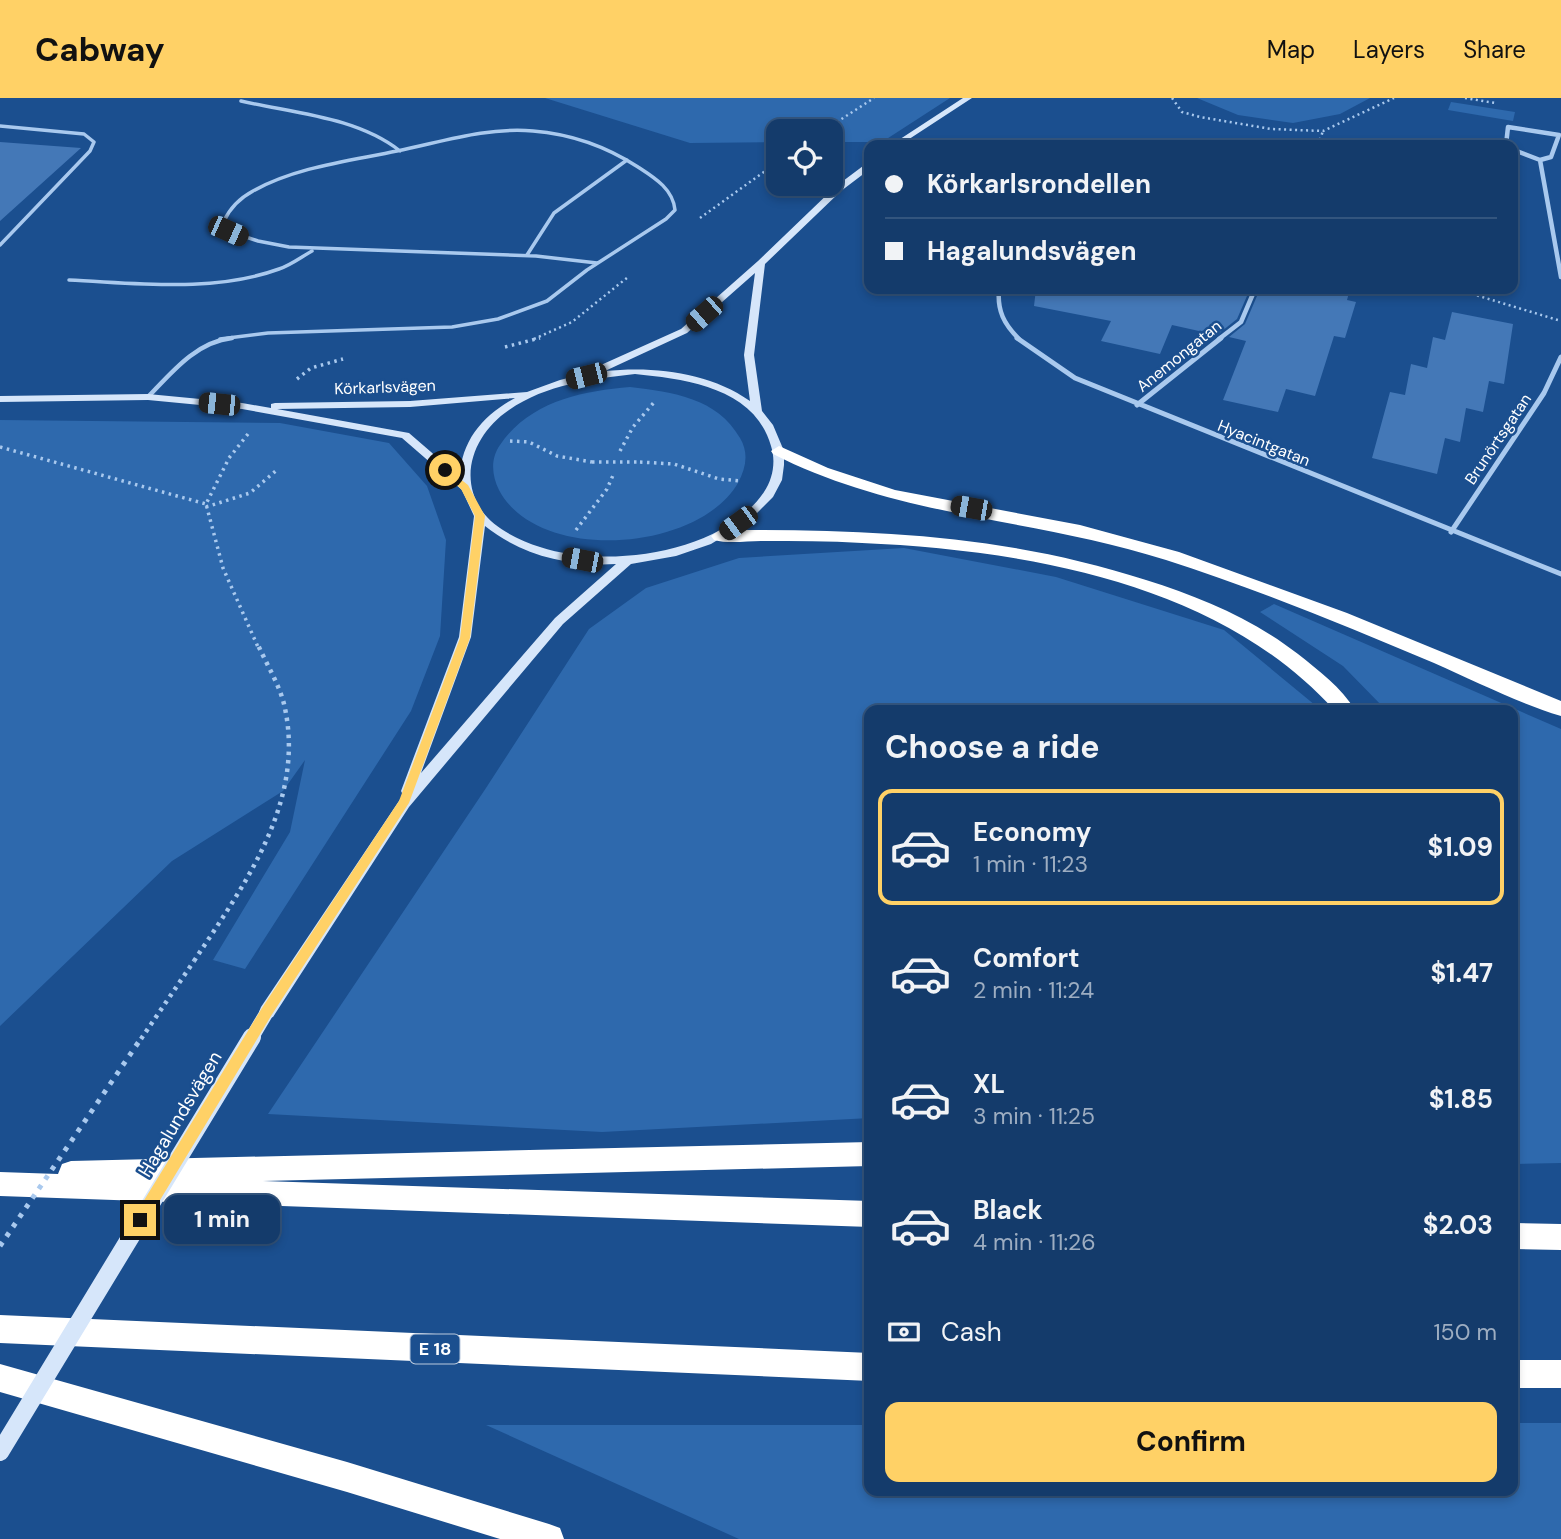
<!DOCTYPE html>
<meta charset="utf-8">
<style>
body{margin:0;font-family:"DM Sans",sans-serif;background:#214673;color:#f1f3f6;height:100vh;display:flex;flex-direction:column;font-size:26px;white-space:nowrap}
*{box-sizing:border-box;margin:0}
p{font-size:23px;color:#9dadc1}
.icon{flex:none;width:38px;height:38px;fill:none;stroke:currentColor;stroke-width:2;stroke-linecap:round;stroke-linejoin:round}
.map{position:relative;flex:1;overflow:hidden}
.side{position:absolute;left:864px;top:607px;width:654px;height:791px;display:flex;flex-direction:column;background:#143b6b;border-radius:14px;box-shadow:0 4px 10px #0003,0 0 0 2px #33557e}
.side>*{flex:none}
.banner{position:absolute;left:864px;top:42px;width:654px;height:154px;border-radius:14px;box-shadow:0 4px 10px #0003,0 0 0 2px #33557e;display:grid;align-content:center;height:154px;padding:0 21px;background:#143b6b}
.buttons{position:absolute;left:766px;top:21px;display:grid;gap:14px}
.buttons a{display:grid;place-items:center;width:77px;height:77px;border-radius:14px;background:#143b6b;box-shadow:0 4px 10px #0003,0 0 0 2px #33557e;font-size:35px}
.end{position:absolute;width:32px;height:32px;margin:-16px;border:9px solid #ffd166;background:#111;box-shadow:0 0 0 4px #111}
.from{border-radius:50%}
.bubble{position:absolute;height:49px;border-radius:14px;background:#143b6b;box-shadow:0 4px 10px #0003,0 0 0 2px #33557e;font-size:23px;font-weight:700;line-height:49px;text-align:center}
.car{position:absolute;width:21px;height:42px;margin:-21px -10px;border-radius:9px;box-shadow:0 0 5px 2px #0007;background:linear-gradient(#222 24%,#8ab4d8 0 40%,#222 0 76%,#8ab4d8 0 86%,#222 0)}
.banner b{display:flex;align-items:center;gap:24px;height:66px;font-size:26px}
.banner b+b{border-top:2px solid #33557e}
.banner i{width:18px;height:18px;background:#f1f3f6}
ul{padding:0;list-style:none}
li{display:flex;align-items:center;gap:21px;height:116px;margin:0 14px 10px;padding:0 7px;border:4px solid transparent;border-radius:14px}
li div{flex:1}
li b{display:block;font-size:26px}
li em{font-style:normal;font-weight:700}
li.selected{border-color:#ffd166}
li>.icon{width:63px;height:63px;stroke-width:1.5}
h2{padding:0 21px;font-size:32px;line-height:84px}
.pay{display:flex;align-items:center;gap:18px;height:77px;padding:0 21px;font-size:26px}
.pay p{margin-inline-start:auto}
.button{display:flex;gap:14px;margin-top:auto;padding:14px 21px}
.button a{flex:1;height:80px;border-radius:14px;background:#ffd166;color:#111;font-size:28px;font-weight:700;line-height:80px;text-align:center}
header{display:flex;align-items:center;gap:42px;box-sizing:border-box;height:98px;padding:0 35px;background:#ffd166;color:#111}
header strong{font-size:33px}
nav{display:flex;gap:38px;margin-inline-start:auto;font-size:24px}
.map>svg:first-child{display:block}
</style>
<header>
<strong>Cabway</strong>
<nav><a>Map</a><a>Layers</a><a>Share</a></nav>
</header>
<div class="map">
<svg width="1561" height="1441" viewBox="0 0 1561 1441">
<rect width="100%" height="100%" fill="#1b4f8f"/>
<!-- green -->
<path fill="#2e69ad" d="M 545,0 L 950,0 L 882,44 L 831,44 L 831,33 L 779,33 L 779,44 L 690,45 Z
M 1197,0 L 1370,0 L 1340,16 L 1293,25 L 1238,17 Z
M 1451,4 L 1515,14 L 1513,23 L 1448,12 Z
M 630,289 C 673,294 717,300 740,340 C 749,355 746,370 738,385 C 698,454 538,466 499,392 C 492,378 490,361 500,347 C 529,304 581,293 630,289 Z
M 0,322 L 280,325 L 389,345 L 427,388 L 446,442 L 440,538 L 411,613 L 245,871 L 213,862 L 290,734 L 305,662 L 283,693 L 172,763 L 0,928 Z
M 904,450 L 1056,479 L 1224,532 L 1321,612 L 870,612 L 870,1020 L 602,1034 L 268,1016 L 486,690 L 589,531 L 646,490 L 739,460 Z
M 1274,506 L 1561,631 L 1561,1065 L 1514,1066 L 1514,612 L 1386,612 L 1343,568 L 1260,514 Z
M 1514,1325 L 1561,1325 L 1561,1441 L 739,1441 L 486,1327 L 870,1327 L 870,1393 L 1514,1393 Z"/>
<!-- building -->
<path fill="#4478b7" d="M 0,44 L 81,50 L 0,123 Z
M 1036,191 L 1250,191 L 1237,221 L 1217,237 L 1172,227 L 1160,256 L 1101,243 L 1111,223 L 1034,208 Z
M 1260,191 L 1350,191 L 1347,202 L 1356,204 L 1345,240 L 1334,238 L 1315,298 L 1286,291 L 1278,314 L 1223,302 L 1246,243 L 1229,239 L 1245,226 Z
M 1452,214 L 1513,226 L 1504,286 L 1489,283 L 1483,314 L 1466,310 L 1460,344 L 1445,340 L 1437,376 L 1372,360 L 1390,294 L 1405,297 L 1411,266 L 1427,270 L 1433,239 L 1445,242 Z"/>
<g fill="none" stroke-linecap="round" stroke-linejoin="round">
<!-- path-far2 -->
<path stroke="#a9c9ee" stroke-width="2.5" stroke-dasharray="2 3.5" stroke-linecap="butt" d="M 1172,0 L 1182,14 L 1200,19 L 1271,31 L 1323,33 L 1394,0
M 1465,0 L 1495,5
M 823,33 L 874,0
M 1318,47 L 1323,33
M 700,120 L 779,63
M 1456,191 L 1561,223
M 534,241 L 572,224 L 628,179"/>
<!-- path-far1 -->
<path stroke="#a9c9ee" stroke-width="3.5" stroke-dasharray="2.5 4.5" stroke-linecap="butt" d="M 505,249 L 540,240
M 297,281 L 311,270 L 343,261
M 248,336 L 229,360 L 206,406 L 223,470 L 258,549
M 510,343 L 529,344 L 557,358 L 592,364
M 0,349 L 206,406
M 620,353 L 633,329 L 656,302
M 640,364 L 674,366 L 719,381 L 741,383
M 206,409 L 250,395 L 278,371
M 576,432 L 607,391 L 614,375"/>
<!-- path -->
<path stroke="#a9c9ee" stroke-width="4.5" stroke-dasharray="3.5 5" stroke-linecap="butt" d="M 194,863 C 244,787 307,703 284,606 C 279,586 266,565 258,547"/>
<!-- lane-far1 -->
<path stroke="#a9c9ee" stroke-width="3.5" d="M 241,3 C 293,15 357,19 400,53
M 0,28 L 84,36 L 94,44 L 90,53 L 0,147
M 527,157 L 554,115 L 627,62
M 69,182 C 138,185 213,195 279,171 C 291,167 301,159 312,153
M 220,241 L 268,235 L 452,229 L 498,221 L 547,203 L 587,172 L 666,121 L 675,112 C 673,91 655,80 638,69 C 607,49 571,36 533,33 C 486,29 442,44 397,53 C 349,63 296,69 253,93 C 240,100 230,110 224,123 L 228,133 L 258,143 L 289,149 L 536,158 L 597,165"/>
<!-- lane -->
<path stroke="#a9c9ee" stroke-width="4.5" d="M 148,299 C 172,274 196,244 232,240"/>
<!-- street-far1 -->
<path stroke="#a9c9ee" stroke-width="4.5" d="M 1506,47 L 1508,29 L 1559,37 L 1551,59 L 1540,62 L 1514,52
M 1540,62 L 1561,179
M 999,191 C 997,213 1004,226 1019,241
M 1219,241 L 1241,224 L 1255,191"/>
<!-- street -->
<path stroke="#a9c9ee" stroke-width="5" d="M 1017,240 L 1075,280 L 1561,476
M 1137,307 L 1221,240
M 1451,434 L 1544,295 L 1561,259"/>
<!-- secondary -->
<path fill="#d6e6fa" fill-rule="evenodd" d="M 963,0 L 972,0 L 900,47 L 891,47 Z
M 867,65 L 870,65 L 870,71 L 841,93 L 765,166 L 754,257 L 762,313 L 773,327 L 784,353 L 784,367 L 782,382 L 773,399 L 750,422 L 711,446 L 676,458 L 631,466 L 563,526 L 409,709 L 273,919 L 267,921 L 261,919 L 259,914 L 261,909 L 403,697 L 401,693 L 459,539 L 474,418 L 462,392 L 402,340 L 242,311 L 148,302 L 0,304 L 0,298 L 148,296 L 242,305 L 271,310 L 271,306 L 275,305 L 410,303 L 527,294 L 560,282 L 592,274 L 592,271 L 681,231 L 758,163 L 835,89 ZM 755,175 L 744,257 L 750,303 C 709,274 654,268 605,273 L 687,235 ZM 635,276 C 686,281 755,290 771,348 C 776,363 773,381 764,394 C 722,456 606,471 540,449 C 520,443 494,430 482,413 C 457,377 476,334 509,312 C 547,286 591,281 635,276 ZM 515,300 C 484,317 461,342 460,379 L 409,335 L 277,311 L 410,309 ZM 485,428 C 521,457 569,469 616,466 L 555,520 L 421,675 L 471,539 Z"/>
<!-- highway -->
<path fill="#fff" fill-rule="evenodd" d="M 779,348 L 828,370 L 895,392 L 1080,427 L 1179,454 L 1347,515 L 1561,603 L 1561,618 C 1518,605 1475,583 1434,565 C 1346,528 1257,491 1166,462 C 1035,420 898,420 773,356 L 771,353 Z
M 720,432 C 867,431 1004,436 1146,482 C 1200,499 1253,521 1298,556 C 1318,572 1342,590 1355,612 L 1334,612 C 1220,485 1025,452 862,445 C 829,443 795,443 761,443 C 746,443 729,446 714,442 L 711,438 Z
M 870,1044 L 870,1068 L 263,1083 L 870,1103 L 870,1129 L 0,1098 L 0,1074 L 58,1076 L 62,1066 L 71,1063 Z
M 1514,1125 L 1561,1126 L 1561,1152 L 1514,1151 Z
M 0,1217 L 870,1255 L 870,1283 L 0,1245 Z
M 1514,1262 L 1561,1262 L 1561,1290 L 1514,1290 Z
M 0,1266 L 347,1364 L 549,1426 L 560,1430 L 564,1441 L 500,1441 L 347,1394 L 0,1294 Z"/>
<!-- path-bridge-far2 -->
<path stroke="#a9c9ee" stroke-width="3.5" stroke-dasharray="2.5 4.5" stroke-linecap="butt" d="M 592,364 L 640,364"/>
<!-- path-bridge-far1 -->
<path stroke="#a9c9ee" stroke-width="4.5" stroke-dasharray="3.5 5" stroke-linecap="butt" d="M 141,941 L 194,863"/>
<!-- path-bridge -->
<path stroke="#a9c9ee" stroke-width="5" stroke-dasharray="4.5 7" stroke-linecap="butt" d="M 0,1148 L 142,939"/>
<!-- secondary-bridge-far1 -->
<path stroke="#d6e6fa" stroke-width="14" d="M 251,941 L 267,914"/>
<!-- secondary-bridge -->
<path stroke="#d6e6fa" stroke-width="18" d="M 0,1354 L 252,939"/>
</g>
<!-- route -->
<path fill="#ffd166" d="M 445,369 L 468,387 L 485,418 L 470,540 L 409,705 L 271,918 L 145,1127 L 135,1127 L 135,1117 L 262,910 L 399,703 L 460,540 L 472,442 L 475,418 L 461,391 L 440,372 Z"/>
<g text-anchor="middle" dominant-baseline="central" stroke-width="5" stroke-linejoin="round" paint-order="stroke">
<!-- far-street labels -->
<g font-size="16" fill="#fff" stroke="#1b4f8f">
<text transform="translate(1179 258) rotate(-39)">Anemongatan</text>
<text transform="translate(385 289) rotate(-2)">Körkarlsvägen</text>
<text transform="translate(1498 341) rotate(-56)">Brunörtsgatan</text>
<text transform="translate(1264 345) rotate(22)">Hyacintgatan</text>
</g>
<!-- shield labels -->
<rect fill="#1b4f8f" stroke="#bbcadd" stroke-width="2" x="410.5" y="1236.5" width="49" height="29" rx="5"/>
<g font-size="18" font-weight="bold" fill="#fff">
<text x="435" y="1251">E 18</text>
</g>
<!-- street labels -->
<g font-size="19" fill="#fff" stroke="#1b4f8f">
<text transform="translate(180 1016) rotate(-59)">Hagalundsvägen</text>
</g>
</g>
</svg>
<div class="buttons">
<a><svg class="icon" aria-label="locate" viewBox="0 0 24 24"><circle cx="12" cy="12" r="6"/><path d="M12 2v4M12 18v4M2 12h4M18 12h4"/></svg></a>
</div>
<i class="end from" style="left:445px;top:372px"></i>
<i class="end" style="left:140px;top:1122px"></i>
<div class="bubble" style="left:164px;top:1097px;width:116px">1 min</div>
<i class="car" style="left:228px;top:133px;rotate:114deg"></i>
<i class="car" style="left:704px;top:216px;rotate:229deg"></i>
<i class="car" style="left:586px;top:278px;rotate:256deg"></i>
<i class="car" style="left:219px;top:306px;rotate:276deg"></i>
<i class="car" style="left:971px;top:410px;rotate:280deg"></i>
<i class="car" style="left:738px;top:425px;rotate:234deg"></i>
<i class="car" style="left:582px;top:462px;rotate:281deg"></i>
<div class="banner">
<b><i class="from"></i>Körkarlsrondellen</b>
<b><i></i>Hagalundsvägen</b>
</div>
<section class="side">
<h2>Choose a ride</h2>
<ul>
<li class="selected"><svg class="icon" aria-label="car" viewBox="0 0 24 24"><path d="M5 17H2v-5l4-1 3-4h7l3 4 3 1v5h-3M9 17h6M6 11h13"/><circle cx="7" cy="17" r="2"/><circle cx="17" cy="17" r="2"/></svg><div><b>Economy</b><p>1 min · 11:23</p></div><em>$1.09</em></li>
<li><svg class="icon" aria-label="car" viewBox="0 0 24 24"><path d="M5 17H2v-5l4-1 3-4h7l3 4 3 1v5h-3M9 17h6M6 11h13"/><circle cx="7" cy="17" r="2"/><circle cx="17" cy="17" r="2"/></svg><div><b>Comfort</b><p>2 min · 11:24</p></div><em>$1.47</em></li>
<li><svg class="icon" aria-label="car" viewBox="0 0 24 24"><path d="M5 17H2v-5l4-1 3-4h7l3 4 3 1v5h-3M9 17h6M6 11h13"/><circle cx="7" cy="17" r="2"/><circle cx="17" cy="17" r="2"/></svg><div><b>XL</b><p>3 min · 11:25</p></div><em>$1.85</em></li>
<li><svg class="icon" aria-label="car" viewBox="0 0 24 24"><path d="M5 17H2v-5l4-1 3-4h7l3 4 3 1v5h-3M9 17h6M6 11h13"/><circle cx="7" cy="17" r="2"/><circle cx="17" cy="17" r="2"/></svg><div><b>Black</b><p>4 min · 11:26</p></div><em>$2.03</em></li>
</ul>
<div class="pay"><svg class="icon" aria-label="cash" viewBox="0 0 24 24"><path d="M3 7h18v10H3z"/><circle cx="12" cy="12" r="2"/></svg>Cash<p>150 m</p></div>
<div class="button"><a>Confirm</a></div>
</section>
</div>
